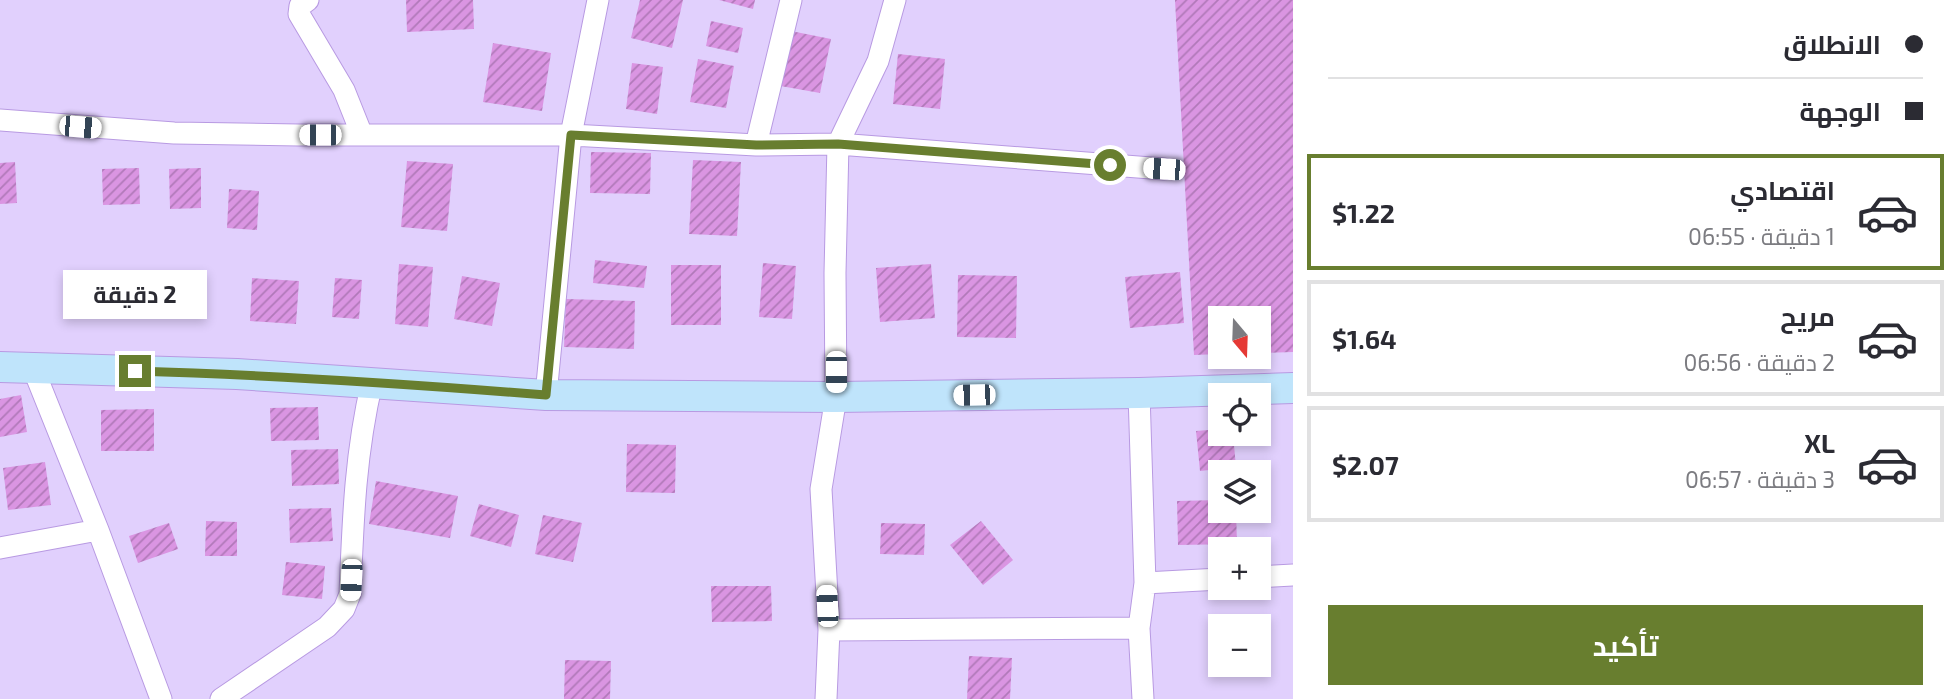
<!DOCTYPE html>
<html lang="ar">
<meta charset="utf-8">
<style>
body{margin:0;font-family:"Exo 2",Cairo,sans-serif;background:#f2f2f3;color:#2b2b33;direction:rtl;height:100vh;display:flex;flex-direction:column;font-size:26px;white-space:nowrap}
*{box-sizing:border-box;margin:0}
p{font-size:23px;color:#7c7c81}
.icon{flex:none;width:38px;height:38px;fill:none;stroke:currentColor;stroke-width:2;stroke-linecap:round;stroke-linejoin:round}
.map{position:relative;flex:1;overflow:hidden;direction:ltr}
.side{display:flex;flex-direction:column;background:#fff;width:665px}
.side>*{flex:none}
.top-card{display:grid;align-content:center;height:154px;padding:0 35px;background:#fff}
.needle{width:46px;rotate:161deg}
.tools{position:absolute;left:1208px;top:306px;display:grid;gap:14px}
.tools a{display:grid;place-items:center;width:63px;height:63px;border-radius:0px;background:#fff;box-shadow:0 4px 10px #0003;font-size:35px}
.end{position:absolute;width:32px;height:32px;margin:-16px;border:9px solid #687e2f;background:#fff;box-shadow:0 0 0 4px #fff}
.from{border-radius:50%}
.bubble{position:absolute;height:49px;border-radius:0px;background:#fff;box-shadow:0 4px 10px #0003;font-size:23px;font-weight:700;line-height:49px;text-align:center;direction:rtl}
.car{position:absolute;width:21px;height:42px;margin:-21px -10px;border-radius:9px;box-shadow:0 0 5px 2px #0007;background:linear-gradient(#fff 24%,#345 0 40%,#fff 0 76%,#345 0 86%,#fff 0)}
.top-card b{display:flex;align-items:center;gap:24px;height:66px;font-size:26px}
.top-card b+b{border-top:2px solid #e1e1e2}
.top-card i{width:18px;height:18px;background:#2b2b33}
ul{padding:0;list-style:none}
li{display:flex;align-items:center;gap:21px;height:116px;margin:0 14px 10px;padding:0 21px;border:4px solid #e1e1e2;border-radius:0px}
li div{flex:1}
li b{display:block;font-size:26px}
li em{font-style:normal;font-weight:700}
li.selected{border-color:#687e2f}
li>.icon{width:63px;height:63px;stroke-width:1.5}
.action{display:flex;gap:14px;margin-top:auto;padding:14px 35px}
.action a{flex:1;height:80px;border-radius:0px;background:#687e2f;color:#fff;font-size:28px;font-weight:700;line-height:80px;text-align:center}
main{display:flex;flex:1;min-height:0}
.map>svg:first-child{display:block}
</style>
<main>
<section class="side">
<div class="top-card">
<b><i class="from"></i>الانطلاق</b>
<b><i></i>الوجهة</b>
</div>
<ul>
<li class="selected"><svg class="icon" aria-label="car" viewBox="0 0 24 24"><path d="M5 17H2v-5l4-1 3-4h7l3 4 3 1v5h-3M9 17h6M6 11h13"/><circle cx="7" cy="17" r="2"/><circle cx="17" cy="17" r="2"/></svg><div><b>اقتصادي</b><p>1 دقيقة · 06:55</p></div><em>$1.22</em></li>
<li><svg class="icon" aria-label="car" viewBox="0 0 24 24"><path d="M5 17H2v-5l4-1 3-4h7l3 4 3 1v5h-3M9 17h6M6 11h13"/><circle cx="7" cy="17" r="2"/><circle cx="17" cy="17" r="2"/></svg><div><b>مريح</b><p>2 دقيقة · 06:56</p></div><em>$1.64</em></li>
<li><svg class="icon" aria-label="car" viewBox="0 0 24 24"><path d="M5 17H2v-5l4-1 3-4h7l3 4 3 1v5h-3M9 17h6M6 11h13"/><circle cx="7" cy="17" r="2"/><circle cx="17" cy="17" r="2"/></svg><div><b>XL</b><p>3 دقيقة · 06:57</p></div><em>$2.07</em></li>
</ul>
<div class="action"><a>تأكيد</a></div>
</section>
<div class="map">
<svg width="1293" height="699" viewBox="0 0 1293 699">
<defs>
<pattern id="building-hatch" width="6" height="6" patternUnits="userSpaceOnUse" patternTransform="scale(1.75)"><rect width="6" height="6" fill="#da95e2"/><path d="M-1 1l2-2M0 6l6-6M5 7l2-2" fill="none" stroke="#b179b9"/></pattern>
</defs>
<rect width="100%" height="100%" fill="#e1d0fd"/>
<!-- building -->
<path fill="url(#building-hatch)" d="M 406,0 L 473,0 L 474,29 L 407,32 Z
M 640,0 L 683,0 L 672,48 L 631,38 Z
M 719,0 L 755,0 L 753,9 Z
M 1175,0 L 1293,0 L 1293,352 L 1258,353 L 1258,318 L 1220,318 L 1220,354 L 1194,355 Z
M 711,21 L 743,28 L 738,53 L 706,46 Z
M 786,30 L 831,39 L 820,93 L 775,85 Z
M 493,43 L 551,53 L 542,111 L 483,102 Z
M 898,54 L 945,59 L 940,109 L 893,104 Z
M 698,59 L 734,66 L 726,108 L 690,102 Z
M 632,63 L 663,67 L 657,114 L 626,109 Z
M 591,152 L 651,153 L 650,194 L 590,193 Z
M 693,160 L 741,162 L 737,236 L 689,234 Z
M 407,161 L 453,164 L 447,231 L 401,227 Z
M 15,162 L 17,203 L 0,204 L 0,163 Z
M 139,168 L 140,204 L 103,205 L 102,169 Z
M 201,168 L 201,208 L 170,209 L 169,169 Z
M 229,189 L 259,191 L 257,230 L 227,228 Z
M 595,260 L 647,266 L 644,288 L 593,283 Z
M 763,263 L 796,266 L 792,319 L 759,317 Z
M 399,264 L 433,267 L 428,327 L 395,324 Z
M 931,264 L 935,318 L 880,322 L 876,268 Z
M 671,265 L 721,265 L 721,325 L 671,325 Z
M 1180,272 L 1184,323 L 1130,328 L 1125,277 Z
M 958,275 L 1017,276 L 1016,338 L 957,337 Z
M 462,276 L 500,283 L 492,326 L 454,319 Z
M 252,278 L 299,281 L 296,324 L 250,321 Z
M 335,278 L 362,280 L 359,319 L 332,317 Z
M 566,299 L 635,301 L 634,349 L 564,347 Z
M 21,395 L 27,432 L 0,437 L 0,399 Z
M 318,407 L 319,440 L 271,441 L 270,408 Z
M 154,409 L 154,451 L 101,451 L 101,410 Z
M 1220,429 L 1220,434 L 1233,434 L 1236,467 L 1200,471 L 1196,431 Z
M 627,444 L 676,445 L 675,493 L 626,492 Z
M 338,449 L 339,484 L 292,486 L 291,450 Z
M 45,462 L 51,505 L 8,510 L 3,468 Z
M 376,481 L 458,496 L 450,538 L 369,524 Z
M 1220,500 L 1220,511 L 1236,511 L 1237,544 L 1178,545 L 1177,501 Z
M 479,504 L 519,515 L 511,547 L 470,536 Z
M 331,508 L 333,541 L 290,543 L 289,509 Z
M 543,515 L 582,523 L 573,562 L 535,554 Z
M 206,521 L 237,522 L 237,556 L 205,556 Z
M 981,521 L 1013,560 L 983,585 L 950,545 Z
M 169,523 L 178,549 L 138,563 L 129,536 Z
M 881,523 L 925,524 L 924,555 L 880,554 Z
M 286,562 L 325,566 L 322,599 L 282,595 Z
M 711,586 L 771,586 L 772,621 L 712,622 Z
M 969,656 L 1012,658 L 1010,699 L 967,699 Z
M 565,660 L 611,661 L 610,699 L 564,699 Z"/>
<g fill="none" stroke-linecap="round" stroke-linejoin="round">
<defs>
<path id="minor" d="M 308,0 L 300,6 L 299,14 L 344,90 L 362,135
M 0,120 L 174,133 L 299,135 L 571,135 L 756,145 L 838,144 L 1164,169
M 756,145 L 791,0
M 33,368 L 98,530 L 161,699
M 1139,393 L 1145,583 L 1139,628 L 1143,699
M 546,395 L 571,135 L 598,0
M 0,548 L 98,530
M 1258,577 L 1293,575
M 1145,583 L 1220,579
M 829,630 L 1139,628
M 221,699 L 327,627 L 344,609 L 350,594 C 353,520 355,455 372,382
M 826,699 L 829,630 L 821,489 L 836,397 L 835,273 L 838,144 L 878,61 L 895,0"/>
<path id="secondary" d="M 0,367 L 237,374 L 546,395 L 836,397 L 1139,393 L 1293,388"/>
</defs>
<!-- minor casing -->
<use href="#minor" stroke="#b89ae2" stroke-width="23"/>
<!-- secondary casing -->
<use href="#secondary" stroke="#b89ae2" stroke-width="32"/>
<!-- minor -->
<use href="#minor" stroke="#fff" stroke-width="21"/>
<!-- secondary -->
<use href="#secondary" stroke="#bfe4fb" stroke-width="30"/>
</g>
<g fill="none" stroke-linecap="round" stroke-linejoin="round">
<!-- route -->
<path stroke="#687e2f" stroke-width="9" d="M 135,371 C 272,375 409,384 546,395 L 571,135 L 756,145 L 838,144 L 1110,165"/>
</g>
</svg>
<div class="tools">
<a><svg class="needle" viewBox="-14 -14 28 28"><path d="M0-13l5 13h-10z" fill="#e53935"/><path d="M0 13l5-13h-10z" fill="#7c7c81"/></svg></a>
<a><svg class="icon" aria-label="locate" viewBox="0 0 24 24"><circle cx="12" cy="12" r="6"/><path d="M12 2v4M12 18v4M2 12h4M18 12h4"/></svg></a>
<a><svg class="icon" aria-label="layers" viewBox="0 0 24 24"><path d="M12 4l9 5-9 5-9-5zM3 14l9 5 9-5"/></svg></a>
<a>+</a>
<a>−</a>
</div>
<i class="end from" style="left:1110px;top:165px"></i>
<i class="end" style="left:135px;top:371px"></i>
<div class="bubble" style="left:63px;top:270px;width:144px">2 دقيقة</div>
<i class="car" style="left:80px;top:127px;rotate:95deg"></i>
<i class="car" style="left:320px;top:135px;rotate:270deg"></i>
<i class="car" style="left:1164px;top:169px;rotate:274deg"></i>
<i class="car" style="left:836px;top:372px;rotate:180deg"></i>
<i class="car" style="left:974px;top:395px;rotate:269deg"></i>
<i class="car" style="left:351px;top:580px;rotate:183deg"></i>
<i class="car" style="left:827px;top:606px;rotate:357deg"></i>
</div>
</main>
